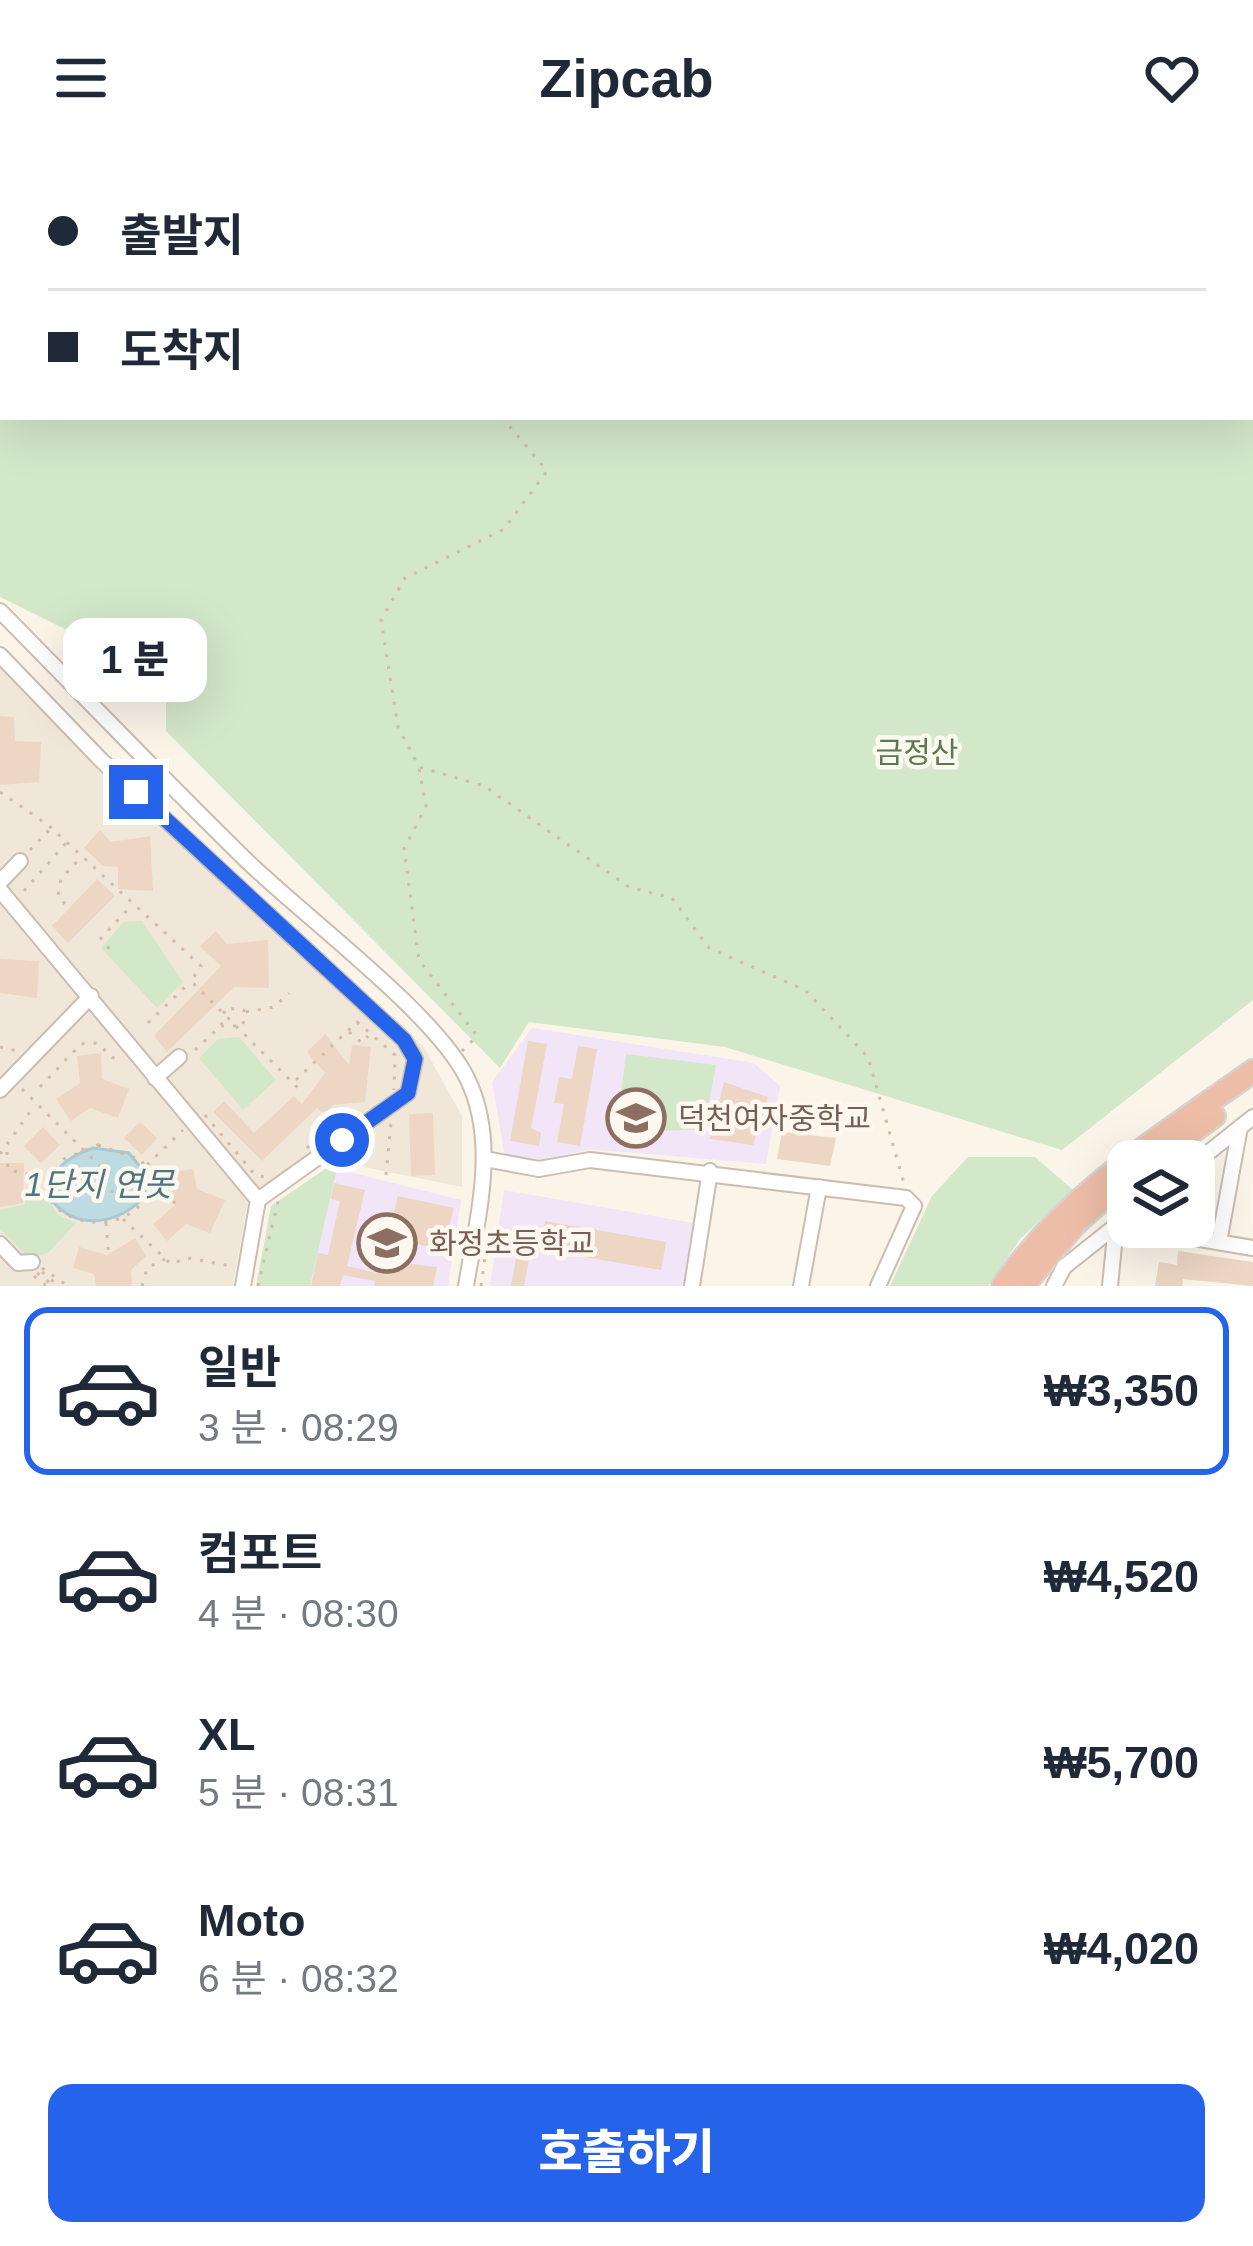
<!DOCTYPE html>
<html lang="ko">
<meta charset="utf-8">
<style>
body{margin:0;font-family:Helvetica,"Noto Sans KR",sans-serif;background:#f6f6f7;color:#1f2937;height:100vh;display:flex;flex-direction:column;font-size:45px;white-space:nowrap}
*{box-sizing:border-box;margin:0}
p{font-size:39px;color:#747a83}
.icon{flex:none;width:66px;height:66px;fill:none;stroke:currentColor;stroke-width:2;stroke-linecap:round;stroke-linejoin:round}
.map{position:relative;height:1130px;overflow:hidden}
.details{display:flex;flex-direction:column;background:#fff;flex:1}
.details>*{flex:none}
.guide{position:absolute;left:0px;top:0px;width:1254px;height:264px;box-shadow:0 12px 48px #0002;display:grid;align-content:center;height:264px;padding:0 48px;background:#fff}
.buttons{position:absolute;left:1107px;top:984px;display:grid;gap:24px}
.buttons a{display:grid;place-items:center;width:108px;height:108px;border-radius:24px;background:#fff;box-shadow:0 12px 48px #0002;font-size:60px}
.end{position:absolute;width:54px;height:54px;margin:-27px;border:15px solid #2563eb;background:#fff;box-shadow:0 0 0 6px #fff}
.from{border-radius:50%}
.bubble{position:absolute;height:84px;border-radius:24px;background:#fff;box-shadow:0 12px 48px #0002;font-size:39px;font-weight:800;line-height:84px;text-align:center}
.guide b{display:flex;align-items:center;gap:42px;height:114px;font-size:45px}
.guide b+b{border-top:3px solid #e0e1e3}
.guide i{width:30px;height:30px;background:#1f2937}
ul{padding:21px 0 0;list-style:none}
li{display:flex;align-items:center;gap:36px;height:168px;margin:0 24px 18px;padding:0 24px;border:6px solid transparent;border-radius:24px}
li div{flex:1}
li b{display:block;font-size:45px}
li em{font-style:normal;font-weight:800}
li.current{border-color:#2563eb}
li>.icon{width:108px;height:108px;stroke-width:1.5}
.button{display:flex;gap:24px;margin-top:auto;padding:24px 48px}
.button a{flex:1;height:138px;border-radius:24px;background:#2563eb;color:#fff;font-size:48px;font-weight:800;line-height:138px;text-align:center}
header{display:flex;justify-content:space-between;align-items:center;height:156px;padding:0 48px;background:#fff;font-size:54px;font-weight:800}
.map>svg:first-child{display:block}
</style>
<header><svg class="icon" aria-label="menu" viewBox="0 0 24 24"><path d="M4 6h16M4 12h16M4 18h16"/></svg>Zipcab<svg class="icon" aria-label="heart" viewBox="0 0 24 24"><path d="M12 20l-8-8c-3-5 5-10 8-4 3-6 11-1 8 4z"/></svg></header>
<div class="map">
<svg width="1253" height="1130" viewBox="0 0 1253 1130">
<rect width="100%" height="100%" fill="#faf4e9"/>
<!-- residential -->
<path fill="#f1e7d8" d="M 0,507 L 423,890 L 462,960 L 462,1031 L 310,1000 L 248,1045 L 233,1130 L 0,1130 Z"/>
<!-- education -->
<path fill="#f1e5f7" d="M 532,872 L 754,907 L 780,930 L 766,1008 L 589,993 L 539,1006 L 505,1000 L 492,926 Z
M 337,1013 L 461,1044 L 448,1130 L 310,1130 Z
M 504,1034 L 693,1067 L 683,1130 L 490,1130 Z"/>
<!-- green -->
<path fill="#d3e7c9" d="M 0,0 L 1074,3 L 3,3 L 3,261 L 1251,261 L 1253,60 L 1253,844 L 1062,994 L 725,891 L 529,866 L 500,912 L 166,575 L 166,523 L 0,441 Z
M 142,765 L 183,826 L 157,852 L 101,792 L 124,766 Z
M 239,881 L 276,924 L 243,954 L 199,902 L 218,883 Z
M 626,898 L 716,909 L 704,973 L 616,977 Z
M 968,1001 L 1035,1001 L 1073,1034 L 1020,1083 L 988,1130 L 890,1130 L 932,1040 Z
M 328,1011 L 337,1013 L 310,1130 L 256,1130 L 271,1050 Z
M 44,1038 L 58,1059 L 76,1067 L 48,1097 L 29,1102 L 0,1073 L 0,1054 L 25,1048 L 25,1039 Z"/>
<!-- water -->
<path fill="#bfdbe2" stroke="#a7c9d3" stroke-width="3" d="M 93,992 L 129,997 L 148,1021 L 145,1040 C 120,1067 80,1076 53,1046 C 46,1015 67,1001 93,992 Z"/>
<!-- building -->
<path fill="#edd6c4" d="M 0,560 L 14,561 L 15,585 L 41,586 L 39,626 L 0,629 Z
M 100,674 L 111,686 L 150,680 L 153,735 L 118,733 L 118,711 L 103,710 L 84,692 Z
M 97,723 L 115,740 L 68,787 L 52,770 Z
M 216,775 L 227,788 L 268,784 L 269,832 L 234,831 L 167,896 L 154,880 L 221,810 L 200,790 Z
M 0,803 L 39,805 L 37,842 L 0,837 Z
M 325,878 L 349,909 L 352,889 L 371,891 L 365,946 L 332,949 L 325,959 L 317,952 L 262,1005 L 213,956 L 224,945 L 254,977 L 294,940 L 302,948 L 325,917 L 307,896 Z
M 528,885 L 547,888 L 531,972 L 541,977 L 539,990 L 510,985 Z
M 578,890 L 597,893 L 580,990 L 557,986 L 564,948 L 554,947 L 559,921 L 572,923 Z
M 101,897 L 102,923 L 129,933 L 118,962 L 90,952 L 71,965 L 56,943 L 80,927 L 77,900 Z
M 724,926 L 768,941 L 753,989 L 710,983 Z
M 433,957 L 435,1019 L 411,1020 L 409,958 Z
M 140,966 L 157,982 L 142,999 L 124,982 Z
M 43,971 L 60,989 L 41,1007 L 24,990 Z
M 782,976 L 836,982 L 830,1010 L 777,1003 Z
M 0,1007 L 24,1007 L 23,1047 L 0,1051 Z
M 193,1013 L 197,1033 L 225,1044 L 210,1077 L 186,1068 L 167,1085 L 153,1068 L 175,1049 L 169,1016 Z
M 334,1027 L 365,1034 L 347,1110 L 377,1117 L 378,1103 L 395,1105 L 400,1085 L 388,1081 L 398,1040 L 454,1052 L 443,1093 L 410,1087 L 404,1107 L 437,1111 L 433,1130 L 374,1130 L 375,1125 L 343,1119 L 340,1130 L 311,1130 L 318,1097 L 328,1099 L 340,1045 L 331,1043 Z
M 545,1065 L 666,1086 L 661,1114 L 531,1092 L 524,1130 L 511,1130 L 520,1081 L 541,1085 Z
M 135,1082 L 146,1100 L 131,1114 L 132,1130 L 96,1130 L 94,1118 L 73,1112 L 79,1091 L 107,1099 Z
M 1178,1095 L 1253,1106 L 1253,1130 L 1183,1123 L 1182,1130 L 1155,1130 L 1159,1106 L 1177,1109 Z"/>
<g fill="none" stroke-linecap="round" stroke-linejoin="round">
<defs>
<path id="minor" d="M 0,455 C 82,538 162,622 245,703 C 302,759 435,857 467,922 C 499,987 477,1062 466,1130
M 0,499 L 102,605 L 404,884 L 415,903 L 408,937 L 258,1044
M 0,726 L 20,705
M 0,734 L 258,1044 L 243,1130
M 155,922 L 179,901
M 0,934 L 91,840
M 485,1003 L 539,1013 L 590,1004 L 906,1042 L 914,1050 L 878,1130
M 1194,1008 L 1253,961
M 1219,1086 L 1240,971
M 0,1088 L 18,1107 L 32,1106
M 692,1130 L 710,1015
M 801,1130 L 819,1031
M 1054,1130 L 1064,1111 L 1128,1060
M 1110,1130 L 1116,1069 L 1253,1092"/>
<path id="highway" d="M 1151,1005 L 1214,960
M 1003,1130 C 1067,1037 1164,979 1253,915
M 1023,1130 L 1076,1067 L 1113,1034"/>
</defs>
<!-- minor casing -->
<use href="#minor" stroke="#cbbdb0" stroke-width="18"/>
<!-- highway casing -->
<use href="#highway" stroke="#d8d2ce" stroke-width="26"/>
<!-- path -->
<path stroke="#d2baa7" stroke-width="3" stroke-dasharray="3 9" stroke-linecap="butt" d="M 312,0 L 313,3
M 502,261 L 547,315 L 504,373 L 405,422 L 381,464 L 398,571 L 419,611 L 484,630 L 629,731 L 672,742 L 709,792 L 805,834 L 868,901 L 905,1031
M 419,613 L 426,650 L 404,693 L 419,804 L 477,880 L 462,895
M 0,636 L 48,669 L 201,810 L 191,825 L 300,934
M 30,694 L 51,672
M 24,735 L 66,687
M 65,748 L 58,740 L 61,723 L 81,701
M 109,793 L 101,782 L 131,750
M 246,856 L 274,851 L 289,837
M 148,867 L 190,826
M 349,876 L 362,887 L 368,880
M 0,891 L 22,896
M 195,894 L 221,870 L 225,852 L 244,854 L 243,870 L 221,870
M 296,924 L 357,866 L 395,899 L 394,934
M 40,931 L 81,888 L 97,887 L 113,902 L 120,896
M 22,933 L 106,1016 L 124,1019 L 124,1034 L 141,1048
M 205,959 L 255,1019 L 269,1022
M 98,989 L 142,1004 L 149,1032 C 137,1073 78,1076 52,1047 L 52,1017 L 64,1003 Z
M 307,992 L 344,954 L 359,955
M 7,996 L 8,1014 L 51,1023
M 0,998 L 35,949
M 147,1009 L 183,974
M 102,1018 L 94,1024 L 97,1036 L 122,1035
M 386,1019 L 391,967
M 150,1038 L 179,1048
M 123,1063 L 171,1108 L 188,1102 L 231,1110
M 106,1067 L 109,1103
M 42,1112 L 68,1130
M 42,1116 L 59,1130
M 37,1117 L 54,1130
M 34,1120 L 47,1130
M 142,1130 L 147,1112 L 165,1103
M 258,1130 L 278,1045
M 481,1130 L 485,1102"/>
<!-- minor -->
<use href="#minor" stroke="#fff" stroke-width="14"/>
<!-- highway -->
<use href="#highway" stroke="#edbda7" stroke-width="21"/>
</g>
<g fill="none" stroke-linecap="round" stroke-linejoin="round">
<!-- route -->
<path stroke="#2563eb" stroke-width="15" d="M 136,636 L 404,884 L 415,903 L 408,937 L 342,984"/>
</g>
<!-- icons -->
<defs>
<symbol id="school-ring" viewBox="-11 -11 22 22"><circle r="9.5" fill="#fdf8ef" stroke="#8d6e63" stroke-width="1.5"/><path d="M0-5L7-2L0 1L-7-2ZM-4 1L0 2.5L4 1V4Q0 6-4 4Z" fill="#8d6e63"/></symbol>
</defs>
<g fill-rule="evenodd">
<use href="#school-ring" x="603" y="929" width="66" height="66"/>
<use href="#school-ring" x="354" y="1054" width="66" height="66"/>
</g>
<g text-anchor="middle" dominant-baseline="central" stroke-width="9" stroke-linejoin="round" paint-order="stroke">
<!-- park labels -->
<g font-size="30" fill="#577b4c" stroke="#fdf8ef">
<text x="917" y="596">금정산</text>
</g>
<!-- education labels -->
<g font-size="30" fill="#785e54" stroke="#fdf8ef" text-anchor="start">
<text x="678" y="962">덕천여자중학교</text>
<text x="429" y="1087">화정초등학교</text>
</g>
<!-- water labels -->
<g font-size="33" font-style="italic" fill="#4c7682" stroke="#fdf8ef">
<text x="99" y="1028">1단지 연못</text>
</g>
</g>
</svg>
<div class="buttons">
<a><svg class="icon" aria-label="layers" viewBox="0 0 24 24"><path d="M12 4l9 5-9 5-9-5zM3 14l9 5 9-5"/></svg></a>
</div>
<i class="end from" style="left:342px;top:984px"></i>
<i class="end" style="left:136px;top:636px"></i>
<div class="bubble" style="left:63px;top:462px;width:144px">1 분</div>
<div class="guide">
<b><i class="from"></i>출발지</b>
<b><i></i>도착지</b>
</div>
</div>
<section class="details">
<ul>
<li class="current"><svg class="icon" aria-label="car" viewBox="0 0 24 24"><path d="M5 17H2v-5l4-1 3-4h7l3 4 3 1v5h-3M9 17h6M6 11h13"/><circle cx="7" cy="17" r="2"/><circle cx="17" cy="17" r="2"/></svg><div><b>일반</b><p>3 분 · 08:29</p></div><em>₩3,350</em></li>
<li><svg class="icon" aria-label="car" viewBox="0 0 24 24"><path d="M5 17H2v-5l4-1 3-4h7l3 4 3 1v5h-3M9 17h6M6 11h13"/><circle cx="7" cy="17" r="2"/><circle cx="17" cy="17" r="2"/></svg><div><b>컴포트</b><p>4 분 · 08:30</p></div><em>₩4,520</em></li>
<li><svg class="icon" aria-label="car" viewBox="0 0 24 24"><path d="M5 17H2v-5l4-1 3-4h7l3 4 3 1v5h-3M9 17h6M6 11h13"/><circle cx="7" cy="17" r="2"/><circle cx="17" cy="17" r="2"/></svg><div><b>XL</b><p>5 분 · 08:31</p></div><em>₩5,700</em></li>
<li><svg class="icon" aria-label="car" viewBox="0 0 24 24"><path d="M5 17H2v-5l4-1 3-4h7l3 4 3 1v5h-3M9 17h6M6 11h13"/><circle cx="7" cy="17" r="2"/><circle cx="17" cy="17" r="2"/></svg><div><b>Moto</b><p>6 분 · 08:32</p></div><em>₩4,020</em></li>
</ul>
<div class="button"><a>호출하기</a></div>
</section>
